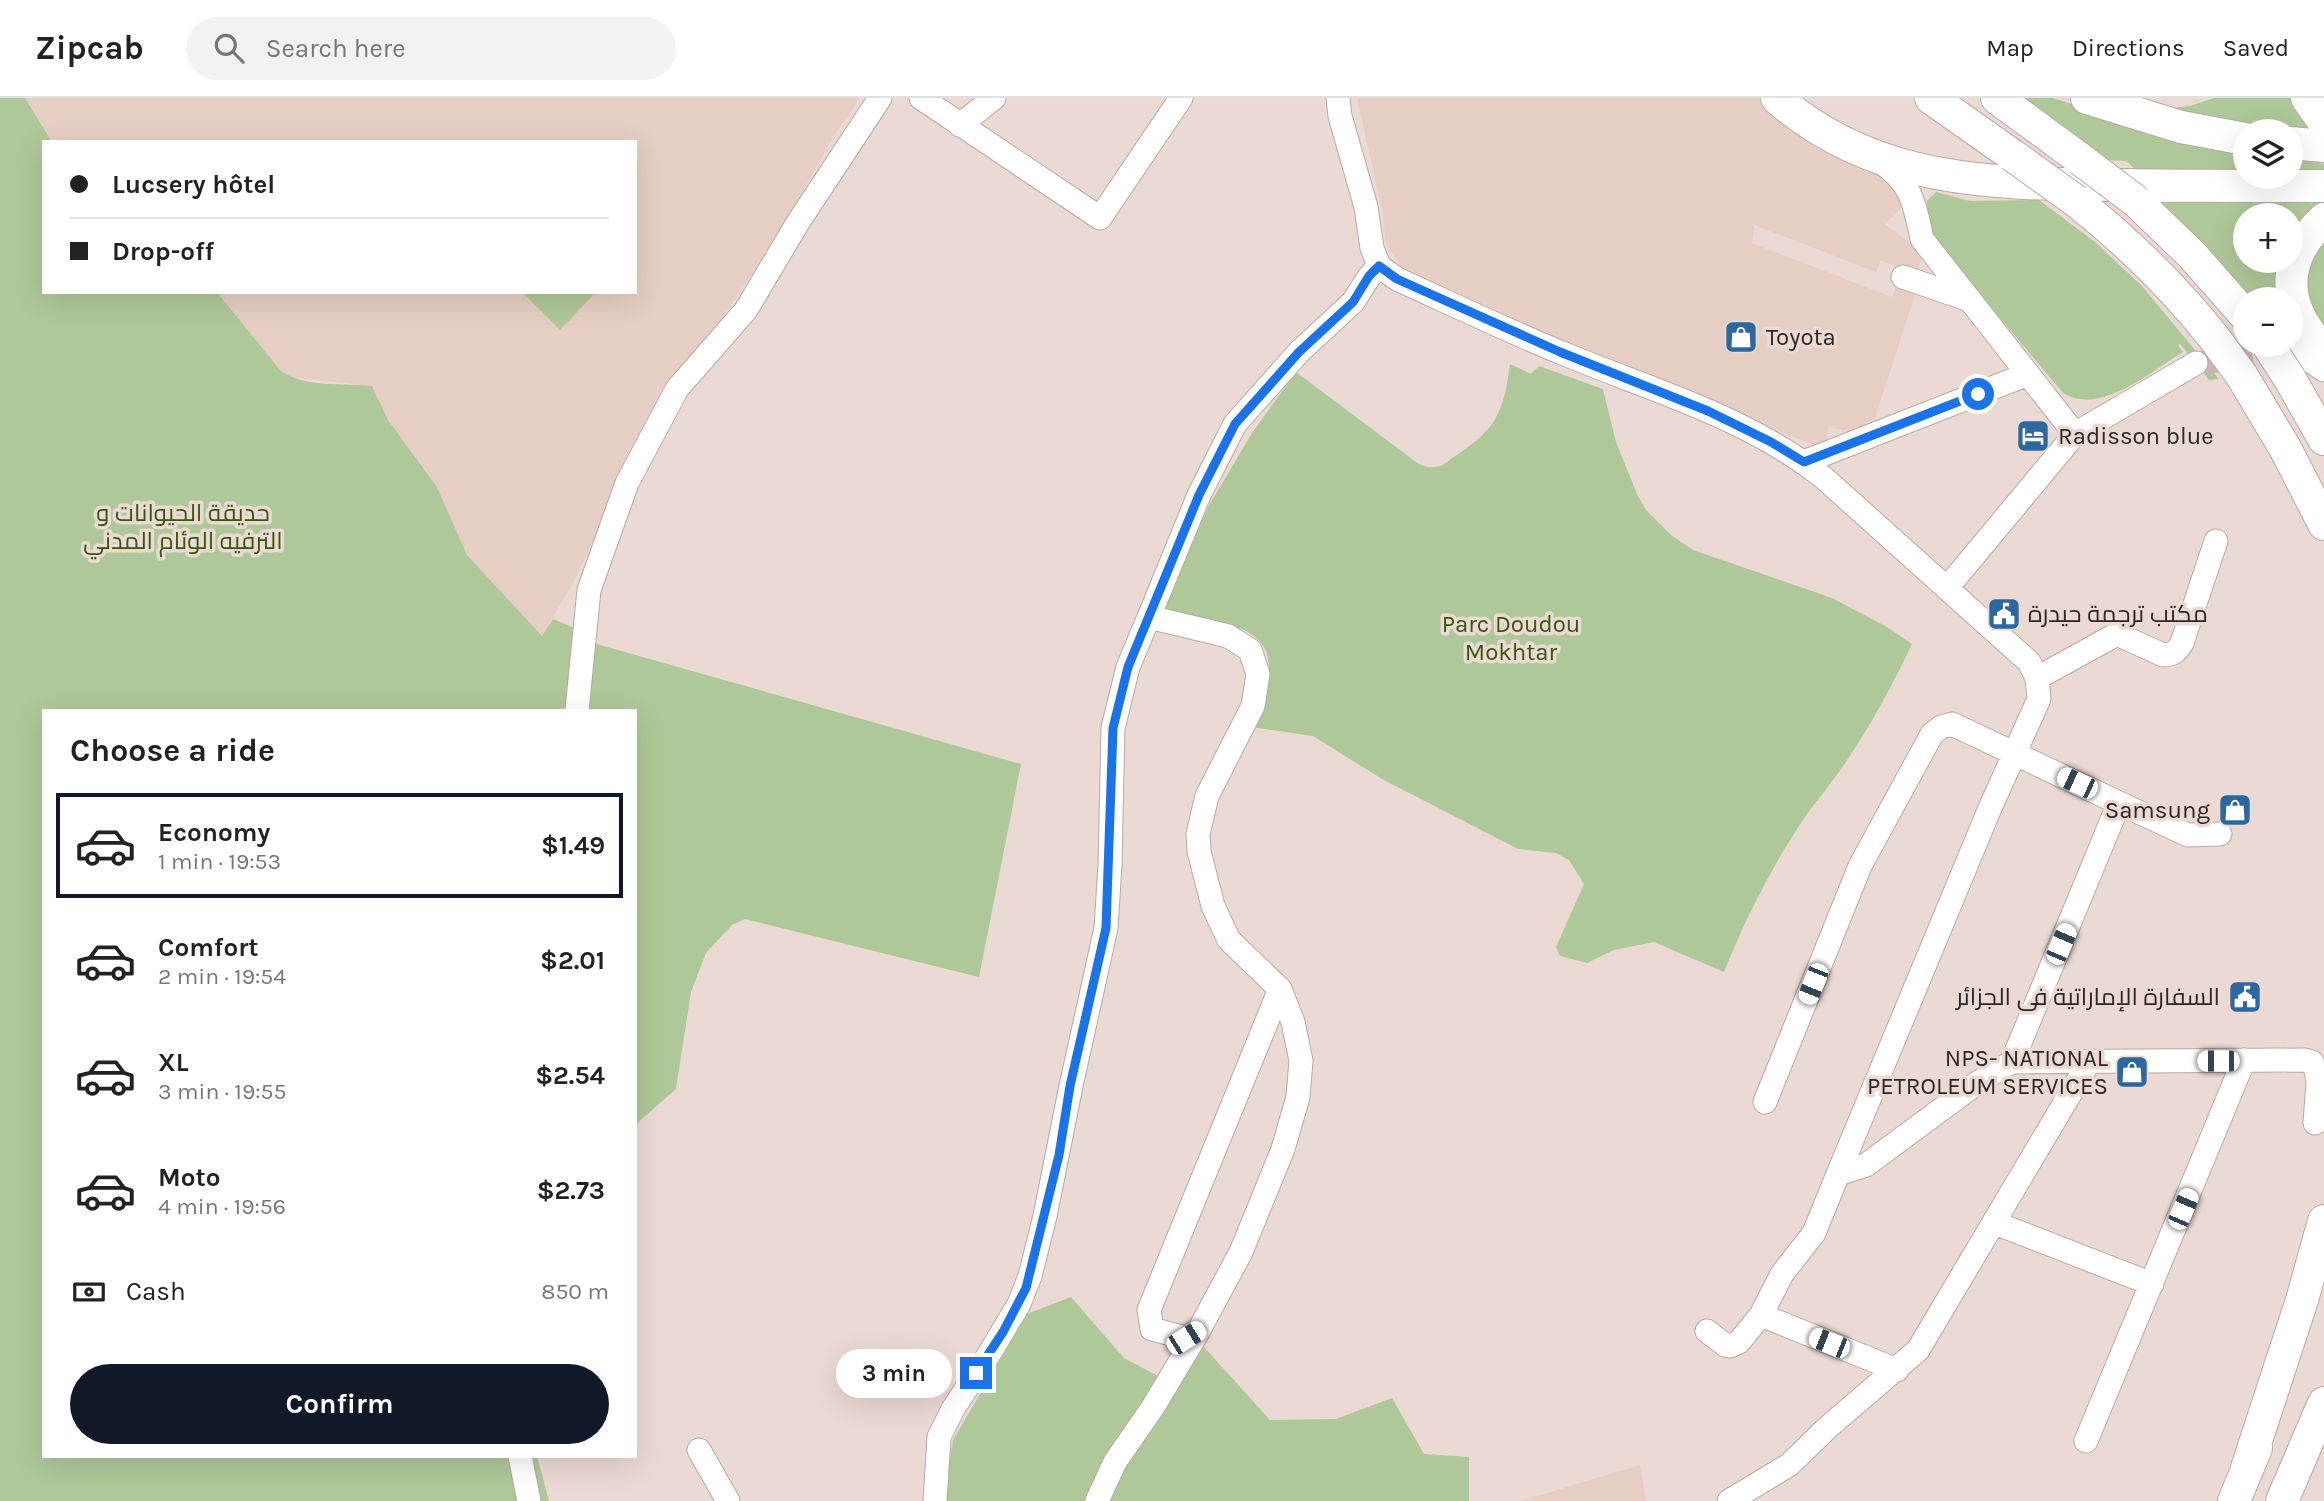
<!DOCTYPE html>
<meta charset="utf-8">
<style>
body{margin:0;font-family:Karla,Cairo,sans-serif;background:#f2f2f2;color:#222;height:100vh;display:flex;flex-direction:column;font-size:26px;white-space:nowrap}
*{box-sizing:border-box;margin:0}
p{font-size:23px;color:#767676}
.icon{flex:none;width:38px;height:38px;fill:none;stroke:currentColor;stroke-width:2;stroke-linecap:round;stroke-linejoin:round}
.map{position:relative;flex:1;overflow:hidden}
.sheet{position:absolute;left:42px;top:611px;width:595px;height:749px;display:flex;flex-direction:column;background:#fff;border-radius:0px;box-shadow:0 7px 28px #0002}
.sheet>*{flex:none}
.hud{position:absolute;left:42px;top:42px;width:595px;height:154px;border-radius:0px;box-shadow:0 7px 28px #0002;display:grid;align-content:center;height:154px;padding:0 28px;background:#fff}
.buttons{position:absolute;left:2233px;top:21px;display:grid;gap:14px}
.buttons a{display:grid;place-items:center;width:70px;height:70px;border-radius:50%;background:#fff;box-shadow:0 7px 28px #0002;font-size:35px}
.end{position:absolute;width:32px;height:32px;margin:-16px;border:9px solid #1a73e8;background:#fff;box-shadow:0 0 0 4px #fff}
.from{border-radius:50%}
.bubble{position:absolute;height:49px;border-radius:24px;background:#fff;box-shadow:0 7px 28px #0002;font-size:23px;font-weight:700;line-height:49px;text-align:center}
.car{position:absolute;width:21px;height:42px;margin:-21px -10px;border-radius:9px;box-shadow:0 0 5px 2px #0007;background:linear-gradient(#fff 24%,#345 0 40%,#fff 0 76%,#345 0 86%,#fff 0)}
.hud b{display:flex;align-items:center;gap:24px;height:66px;font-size:26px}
.hud b+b{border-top:2px solid #e0e0e0}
.hud i{width:18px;height:18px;background:#222}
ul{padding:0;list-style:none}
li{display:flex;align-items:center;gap:21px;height:105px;margin:0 14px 10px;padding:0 14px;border:4px solid transparent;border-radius:0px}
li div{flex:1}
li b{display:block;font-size:26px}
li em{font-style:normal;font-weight:700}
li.selected{border-color:#111827}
li>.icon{width:63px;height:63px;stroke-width:1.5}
h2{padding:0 28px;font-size:32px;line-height:84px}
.pay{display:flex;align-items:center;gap:18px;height:77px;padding:0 28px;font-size:26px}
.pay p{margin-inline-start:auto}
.cta{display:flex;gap:14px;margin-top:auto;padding:14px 28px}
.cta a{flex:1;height:80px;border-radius:42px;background:#111827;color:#fff;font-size:28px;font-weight:700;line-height:80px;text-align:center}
header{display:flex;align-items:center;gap:42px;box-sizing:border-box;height:98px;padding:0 35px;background:#fff;border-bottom:2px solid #e0e0e0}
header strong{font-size:33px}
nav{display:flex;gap:38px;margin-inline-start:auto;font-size:24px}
.search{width:490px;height:63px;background:#f2f2f2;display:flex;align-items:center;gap:18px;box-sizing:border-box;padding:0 24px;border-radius:38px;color:#767676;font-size:26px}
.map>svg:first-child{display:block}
</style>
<header>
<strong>Zipcab</strong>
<div class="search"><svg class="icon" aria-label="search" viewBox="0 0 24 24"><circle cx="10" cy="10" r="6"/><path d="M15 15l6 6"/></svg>Search here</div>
<nav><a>Map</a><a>Directions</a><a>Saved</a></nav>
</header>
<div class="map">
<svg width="2324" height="1403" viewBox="0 0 2324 1403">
<rect width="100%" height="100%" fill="#ebdad3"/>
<!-- built -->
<path fill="#e7cec4" d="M 25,0 L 860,0 L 835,36 L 776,141 L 720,223 L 680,269 L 573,485 L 542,538 L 467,457 L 436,389 L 388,322 L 372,288 L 289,279 L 280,272 L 217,194 L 635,194 L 635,44 L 52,44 Z
M 1357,0 L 1760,0 L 1764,5 L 1893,80 L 1905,106 L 1885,126 L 1923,155 L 1917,175 L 1881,163 L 1876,174 L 1754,127 L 1752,145 L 1892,199 L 1896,188 L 1916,194 L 1875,320 L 1854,334 L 1829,329 L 1824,351 L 1603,265 L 1401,168 L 1391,154 L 1385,142 L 1383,115 Z
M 1640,1367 L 1646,1403 L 1521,1403 Z"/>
<!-- green -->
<path fill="#afc899" d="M 0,0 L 25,0 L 52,44 L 44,44 L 44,194 L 217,194 L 280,272 C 303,290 343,285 372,288 L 388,322 L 437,389 L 467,457 L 542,538 L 553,521 L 577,531 L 593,545 L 1021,666 L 979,879 L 745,821 L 732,827 L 706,855 L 691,894 L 676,991 L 635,1027 L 635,612 L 44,612 L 44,1358 L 537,1358 L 549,1403 L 0,1403 Z
M 2019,0 L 2053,0 L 2084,10 L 2245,52 L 2245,79 L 2291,79 L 2291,60 L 2324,66 L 2324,81 L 2143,78 L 2126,63 L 2105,62 Z
M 2214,0 L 2299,0 L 2324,33 L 2272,33 L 2164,11 L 2190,8 Z
M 1936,94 L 1970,103 L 2039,102 L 2095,144 L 2142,188 L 2219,281 L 2209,282 L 2180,246 L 2178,247 L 2183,254 C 2150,274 2100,318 2063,295 L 1934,141 L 1927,120 L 1927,103 Z
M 2324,103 L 2324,110 L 2291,150 L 2291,117 L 2245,117 L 2245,163 L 2286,163 L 2281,201 L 2250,201 L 2158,105 Z
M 2324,139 L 2324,230 C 2299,196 2301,172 2324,139 Z
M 522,194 L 594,194 L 595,195 L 560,232 Z
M 1510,266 L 1531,276 L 1539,268 L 1603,291 L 1616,344 L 1637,396 L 1646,412 L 1671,437 L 1693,452 L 1832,500 L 1887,529 L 1912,546 C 1891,590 1869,631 1841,671 C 1827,691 1810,710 1797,731 C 1768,776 1744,824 1724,874 L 1654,844 L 1614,852 L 1587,865 L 1560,858 L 1556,849 L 1584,786 L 1569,762 L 1556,755 L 1518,751 L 1382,681 L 1313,638 L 1251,629 C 1264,594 1288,552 1242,531 L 1162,511 L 1208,409 L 1252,335 L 1296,274 L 1416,364 C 1425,370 1431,370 1441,368 C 1491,334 1502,327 1510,266 Z
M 1071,1199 L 1124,1260 L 1158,1278 L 1204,1249 L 1270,1322 L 1336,1321 L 1392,1300 L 1424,1356 L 1469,1359 L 1469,1403 L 943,1403 L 953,1342 L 1027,1216 Z"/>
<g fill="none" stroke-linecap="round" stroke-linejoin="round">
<!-- minor-tunnel -->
<path stroke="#c5b6b0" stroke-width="23" stroke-dasharray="23 11" stroke-linecap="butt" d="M 2196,265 L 2287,257"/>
<defs>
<path id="minor" d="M 921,0 L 1100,120 L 1181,0
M 1338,0 L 1340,18 L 1366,109 L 1372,150 L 1379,168 L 1397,181 C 1452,206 1506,232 1562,255 C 1651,292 1748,319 1824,380 L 2029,564 L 2037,580 L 2039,601 L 1990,710 L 1838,1076 L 1866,1067 L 1977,985 L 2012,964 L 2305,962 L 2312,964 L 2316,972 L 2318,984 L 2315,1025
M 960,27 L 994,0
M 1880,64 C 1911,83 1915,107 1922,141 L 2075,336
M 1903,179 L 1970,202
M 2300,256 L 2324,272
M 1804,364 L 2028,276
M 1947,490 L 2075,336 L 2196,265
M 2037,580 L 2117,536 L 2163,557 C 2174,557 2177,553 2182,545 L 2216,443
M 577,612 L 589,492 L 627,385 L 677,291 L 746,212 L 797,126 L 880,0
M 2119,705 L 2188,737 L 2220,736
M 1765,1004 L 1860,768 L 1932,636 L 1941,629 L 1952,626 L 2119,705 L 2012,964
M 1995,1125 L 2152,1186
M 1761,1217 L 1897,1272
M 1199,1232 L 1186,1240 L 1152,1231 L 1149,1212 L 1280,891
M 1707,1233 L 1725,1247 L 1730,1248 L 1739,1244 L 1761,1217 L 1782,1176 L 1814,1135 L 1838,1076
M 2086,1343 L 2244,962
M 699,1352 L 728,1403
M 520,1358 L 529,1403
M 935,1403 L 939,1339 L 953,1311 L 991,1253 L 1019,1206 L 1030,1178 L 1045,1118 L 1071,988 L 1106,830 L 1110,767 L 1113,630 L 1128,569 L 1149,519
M 1097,1403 L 1115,1364 L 1153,1309 L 1199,1232 L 1241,1154 L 1283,1051 L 1298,999 L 1301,963 L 1293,924 L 1280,891 L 1229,842 L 1213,808 L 1199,753 L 1198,736 L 1207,698 L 1253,608 L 1258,576 L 1250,552 L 1228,538 L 1149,519 L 1199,397 L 1235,326 L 1299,254 L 1353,204 L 1369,179 L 1379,168
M 1729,1403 L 1789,1367 L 1827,1330 L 1918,1252 L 2089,964"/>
<path id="highway" d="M 1777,0 C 1876,88 2002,86 2126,87 C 2192,88 2258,88 2324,88
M 1931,0 L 2012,57
M 1997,0 L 2080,61
M 2087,0 L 2181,29 L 2245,41
M 2307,0 L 2324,24
M 2291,45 L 2324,48
M 2076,103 C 2128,144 2174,189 2215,241
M 2137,104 L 2192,157 L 2245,217
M 2324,121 C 2279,163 2282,209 2324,252
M 2242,278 L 2285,350 L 2324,426
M 2290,281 L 2324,341
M 2247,1370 L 2302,1202 L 2324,1123
M 2234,1403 L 2256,1350
M 2282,1403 L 2324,1305"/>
</defs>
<!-- minor casing -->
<use href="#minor" stroke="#b9a8a2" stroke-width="25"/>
<!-- highway casing -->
<use href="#highway" stroke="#b9a8a2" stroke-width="34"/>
<!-- minor -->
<use href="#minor" stroke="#fff" stroke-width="23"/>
<!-- highway -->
<use href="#highway" stroke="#fff" stroke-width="32"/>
<defs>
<path id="highway-bridge" d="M 2012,57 L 2076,103
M 2080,61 L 2137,104
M 2215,241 L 2242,278
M 2268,247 L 2290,281"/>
</defs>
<!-- highway-bridge casing -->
<use href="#highway-bridge" stroke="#b9a8a2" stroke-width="34" stroke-linecap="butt"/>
<!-- highway-bridge -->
<use href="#highway-bridge" stroke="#fff" stroke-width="32"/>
</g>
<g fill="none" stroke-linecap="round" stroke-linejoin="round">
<!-- route -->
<path stroke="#1a73e8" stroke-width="9" d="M 976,1275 L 1003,1234 L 1026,1190 L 1059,1057 L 1070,988 L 1106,830 L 1113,630 L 1128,569 L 1199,397 L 1235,326 L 1299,254 L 1353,204 L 1369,178 L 1379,168 L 1397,181 L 1560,254 L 1708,313 L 1771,344 L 1804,364 L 1978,296"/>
</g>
<!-- icons -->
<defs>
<symbol id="shop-square" viewBox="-11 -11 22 22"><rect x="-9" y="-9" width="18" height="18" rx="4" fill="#2c689f" stroke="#ebdad3"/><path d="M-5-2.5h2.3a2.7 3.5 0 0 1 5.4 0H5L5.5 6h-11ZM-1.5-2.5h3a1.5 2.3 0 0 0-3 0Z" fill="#fff"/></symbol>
<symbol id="hotel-square" viewBox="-11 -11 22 22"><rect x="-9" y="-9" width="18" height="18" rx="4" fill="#2c689f" stroke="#ebdad3"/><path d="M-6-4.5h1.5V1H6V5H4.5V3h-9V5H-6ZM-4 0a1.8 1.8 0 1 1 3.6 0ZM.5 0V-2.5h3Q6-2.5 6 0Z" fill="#fff"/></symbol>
<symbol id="civic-square" viewBox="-11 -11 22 22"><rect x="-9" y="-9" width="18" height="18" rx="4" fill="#2c689f" stroke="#ebdad3"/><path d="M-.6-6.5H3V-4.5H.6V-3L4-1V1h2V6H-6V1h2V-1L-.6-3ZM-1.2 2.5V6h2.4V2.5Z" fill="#fff"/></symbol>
</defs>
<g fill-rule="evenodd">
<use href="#shop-square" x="1722" y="220" width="38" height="38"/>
<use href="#hotel-square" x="2014" y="319" width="38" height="38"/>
<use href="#civic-square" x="1985" y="497" width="38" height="38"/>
<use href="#shop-square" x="2216" y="693" width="38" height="38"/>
<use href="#civic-square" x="2226" y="880" width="38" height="38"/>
<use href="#shop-square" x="2113" y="955" width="38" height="38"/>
</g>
<g text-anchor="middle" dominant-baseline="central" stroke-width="7" stroke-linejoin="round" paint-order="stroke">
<!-- poi labels -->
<g font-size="24" fill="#2d2624" stroke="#ebdad3" text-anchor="start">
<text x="1766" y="239">Toyota</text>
<text x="2058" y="338">Radisson blue</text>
<text x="2028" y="516">مكتب ترجمة حيدرة</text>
<text x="2210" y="712" text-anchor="end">Samsung</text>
<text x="2220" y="899" text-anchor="end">السفارة الإماراتية فى الجزائر</text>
<text x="2108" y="960" text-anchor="end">NPS- NATIONAL<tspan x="2108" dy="28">PETROLEUM SERVICES</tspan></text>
</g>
<!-- park labels -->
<g font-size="24" fill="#37570d" stroke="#ebdad3">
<text x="183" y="415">حديقة الحيوانات و<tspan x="183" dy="28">الترفيه الوئام المدني</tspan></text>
<text x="1511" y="526">Parc Doudou<tspan x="1511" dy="28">Mokhtar</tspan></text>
</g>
</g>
</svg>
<div class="buttons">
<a><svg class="icon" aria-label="layers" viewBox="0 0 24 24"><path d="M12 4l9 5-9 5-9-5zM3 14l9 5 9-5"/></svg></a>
<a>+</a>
<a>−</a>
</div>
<i class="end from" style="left:1978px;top:296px"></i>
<i class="end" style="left:976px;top:1275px"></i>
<div class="bubble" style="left:836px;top:1251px;width:116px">3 min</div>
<i class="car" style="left:2077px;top:685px;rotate:295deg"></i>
<i class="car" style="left:2061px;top:846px;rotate:23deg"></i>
<i class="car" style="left:1813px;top:886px;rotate:202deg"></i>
<i class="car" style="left:2218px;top:963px;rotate:270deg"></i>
<i class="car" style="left:2183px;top:1111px;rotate:23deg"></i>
<i class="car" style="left:1186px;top:1240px;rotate:58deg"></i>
<i class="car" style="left:1829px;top:1245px;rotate:292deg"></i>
<div class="hud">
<b><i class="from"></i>Lucsery hôtel</b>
<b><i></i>Drop-off</b>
</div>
<section class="sheet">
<h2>Choose a ride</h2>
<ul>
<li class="selected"><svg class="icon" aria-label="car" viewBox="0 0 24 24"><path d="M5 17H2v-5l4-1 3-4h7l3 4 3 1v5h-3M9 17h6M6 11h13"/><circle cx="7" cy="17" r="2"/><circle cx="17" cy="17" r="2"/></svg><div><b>Economy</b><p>1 min · 19:53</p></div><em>$1.49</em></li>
<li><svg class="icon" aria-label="car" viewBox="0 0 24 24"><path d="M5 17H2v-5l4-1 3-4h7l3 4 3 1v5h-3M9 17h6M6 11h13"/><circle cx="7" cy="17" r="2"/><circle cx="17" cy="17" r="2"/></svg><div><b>Comfort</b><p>2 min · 19:54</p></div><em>$2.01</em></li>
<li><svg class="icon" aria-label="car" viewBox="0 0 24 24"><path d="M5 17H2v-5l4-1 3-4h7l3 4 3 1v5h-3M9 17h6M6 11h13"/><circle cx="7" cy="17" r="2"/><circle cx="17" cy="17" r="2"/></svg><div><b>XL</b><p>3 min · 19:55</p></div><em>$2.54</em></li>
<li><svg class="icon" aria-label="car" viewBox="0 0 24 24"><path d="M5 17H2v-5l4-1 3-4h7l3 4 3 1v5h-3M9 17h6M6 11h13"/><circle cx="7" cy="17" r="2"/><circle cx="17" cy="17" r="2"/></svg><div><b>Moto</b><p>4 min · 19:56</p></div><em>$2.73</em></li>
</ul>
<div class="pay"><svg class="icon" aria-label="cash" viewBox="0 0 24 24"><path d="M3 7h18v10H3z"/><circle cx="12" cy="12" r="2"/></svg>Cash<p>850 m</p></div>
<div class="cta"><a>Confirm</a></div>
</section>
</div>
